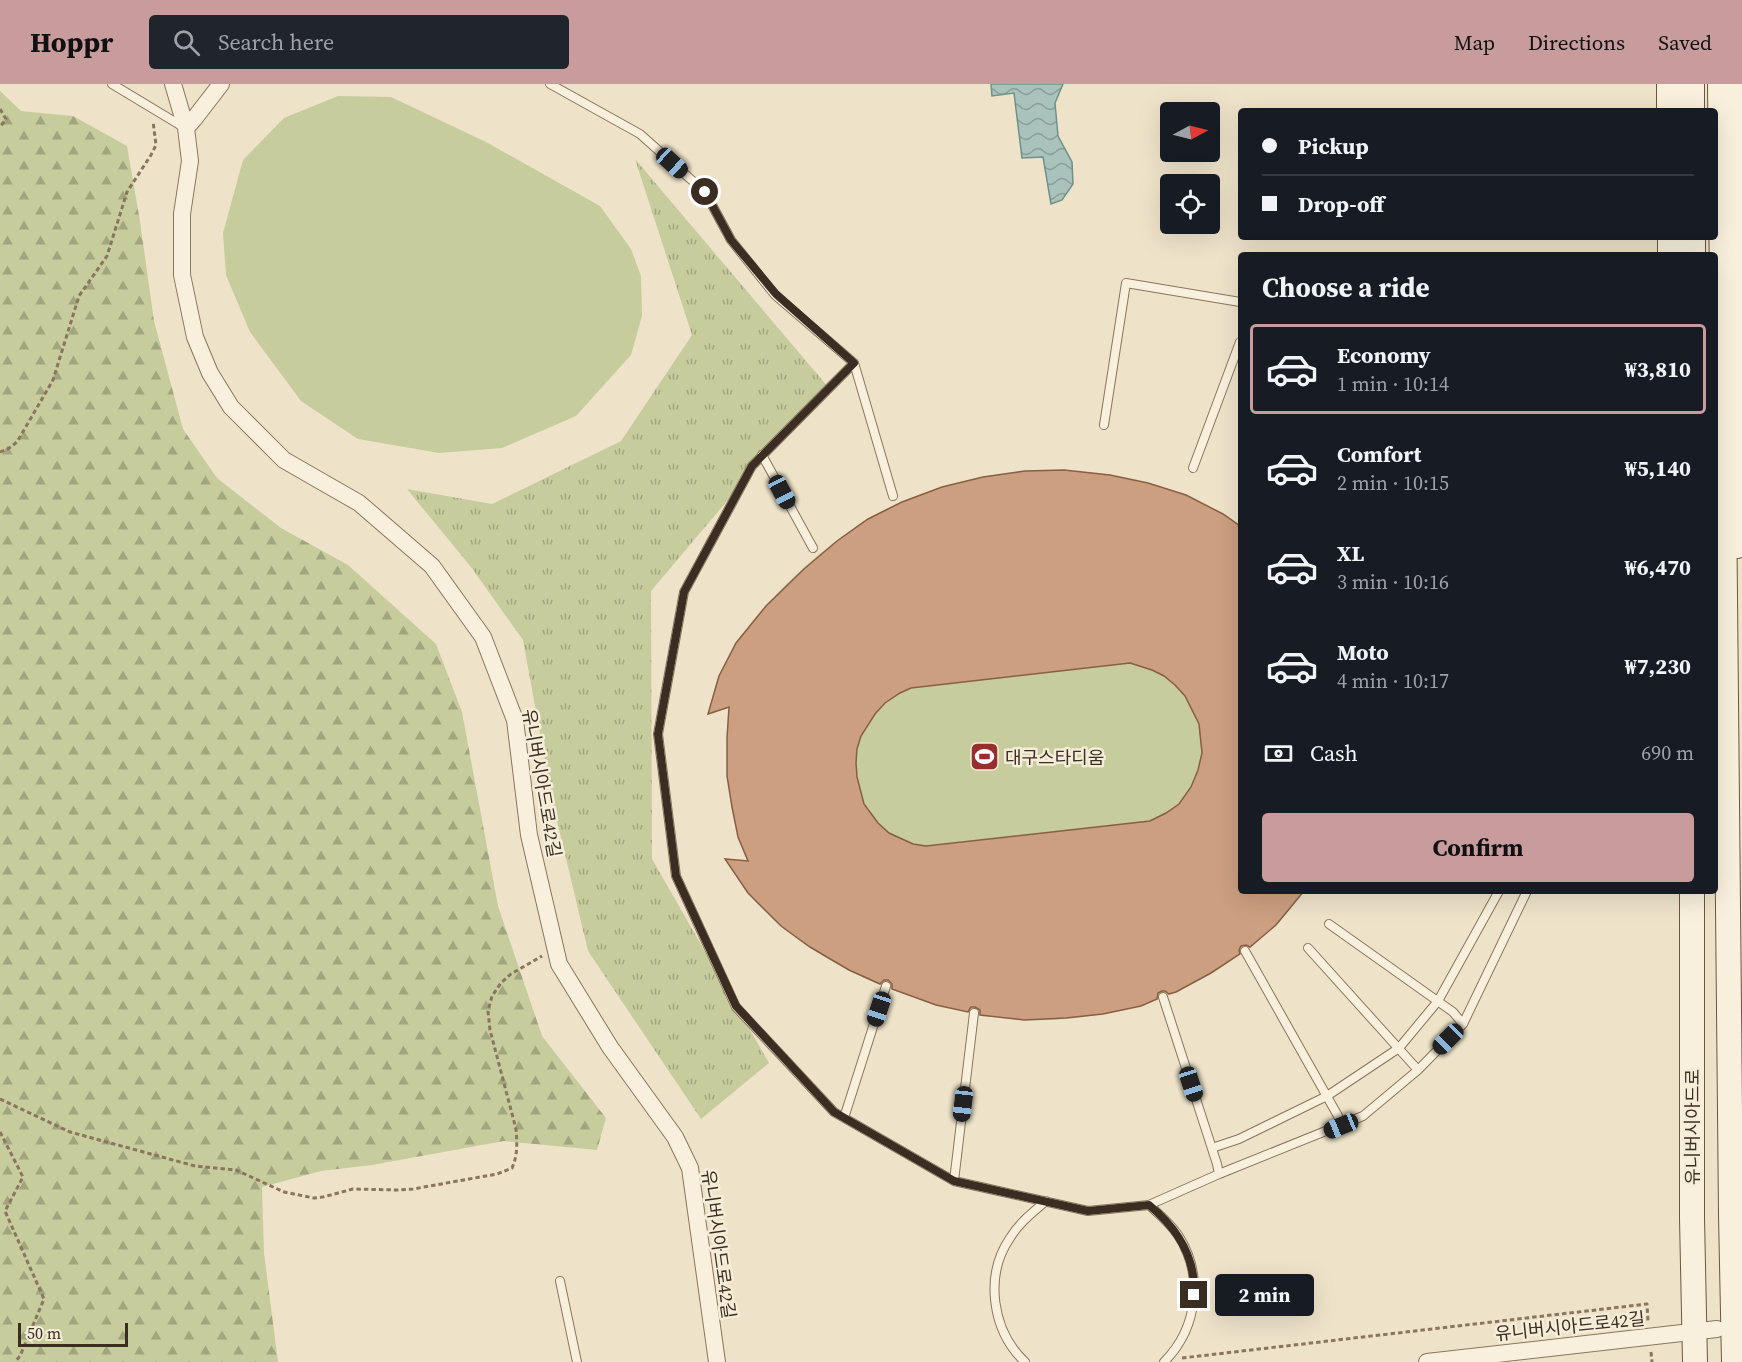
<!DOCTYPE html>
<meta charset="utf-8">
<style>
body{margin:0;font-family:"Source Serif 4","Noto Sans KR",serif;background:#20242c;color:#f1f3f6;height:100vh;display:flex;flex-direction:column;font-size:22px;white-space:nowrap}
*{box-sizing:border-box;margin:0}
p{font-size:20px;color:#9ea1a6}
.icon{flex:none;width:33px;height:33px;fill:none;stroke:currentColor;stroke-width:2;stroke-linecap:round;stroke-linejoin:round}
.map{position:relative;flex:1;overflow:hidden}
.details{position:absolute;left:1238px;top:168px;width:480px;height:642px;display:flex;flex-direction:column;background:#171b24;border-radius:6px;box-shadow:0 6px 24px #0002}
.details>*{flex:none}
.hud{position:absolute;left:1238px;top:24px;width:480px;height:132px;border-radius:6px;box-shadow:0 6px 24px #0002;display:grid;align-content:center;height:132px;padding:0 24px;background:#171b24}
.needle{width:39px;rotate:83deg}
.fabs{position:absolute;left:1160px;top:18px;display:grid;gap:12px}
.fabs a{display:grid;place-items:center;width:60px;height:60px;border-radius:6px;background:#171b24;box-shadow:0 6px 24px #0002;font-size:30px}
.scale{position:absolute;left:18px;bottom:15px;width:110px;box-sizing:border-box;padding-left:6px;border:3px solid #3b2d21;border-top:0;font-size:16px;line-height:21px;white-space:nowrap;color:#3b2d21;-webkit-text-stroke:4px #f5edd8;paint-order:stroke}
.end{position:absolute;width:27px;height:27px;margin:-14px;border:8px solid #3b2d21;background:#fff;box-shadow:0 0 0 3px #fff}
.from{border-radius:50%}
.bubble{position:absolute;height:42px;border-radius:6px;background:#171b24;box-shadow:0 6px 24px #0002;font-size:20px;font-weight:700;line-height:42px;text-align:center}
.car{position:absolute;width:18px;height:36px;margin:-18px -9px;border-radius:8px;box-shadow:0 0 4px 2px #0007;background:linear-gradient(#222 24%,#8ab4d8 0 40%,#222 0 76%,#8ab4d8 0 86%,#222 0)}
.hud b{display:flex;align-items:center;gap:21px;height:57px;font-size:22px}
.hud b+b{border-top:2px solid #363941}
.hud i{width:15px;height:15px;background:#f1f3f6}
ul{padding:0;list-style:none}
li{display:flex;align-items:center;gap:18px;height:90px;margin:0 12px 9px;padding:0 12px;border:3px solid transparent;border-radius:6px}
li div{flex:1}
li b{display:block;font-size:22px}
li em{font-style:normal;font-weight:700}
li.current{border-color:#c89b9c}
li>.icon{width:54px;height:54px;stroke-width:1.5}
h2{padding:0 24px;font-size:27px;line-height:72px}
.pay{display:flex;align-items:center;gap:15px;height:66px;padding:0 24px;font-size:22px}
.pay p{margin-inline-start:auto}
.button{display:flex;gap:12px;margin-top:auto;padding:12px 24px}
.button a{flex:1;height:69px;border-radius:6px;background:#c89b9c;color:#111;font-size:24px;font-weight:700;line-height:69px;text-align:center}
header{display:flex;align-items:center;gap:36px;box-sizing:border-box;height:84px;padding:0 30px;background:#c89b9c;color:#111}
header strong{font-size:28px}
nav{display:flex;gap:33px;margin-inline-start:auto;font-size:21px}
.search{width:420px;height:54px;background:#20242c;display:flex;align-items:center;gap:15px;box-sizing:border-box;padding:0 21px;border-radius:6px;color:#9ea1a6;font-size:22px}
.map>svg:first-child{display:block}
</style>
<header>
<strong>Hoppr</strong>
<div class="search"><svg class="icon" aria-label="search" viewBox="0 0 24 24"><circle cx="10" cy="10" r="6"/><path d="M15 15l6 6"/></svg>Search here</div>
<nav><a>Map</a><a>Directions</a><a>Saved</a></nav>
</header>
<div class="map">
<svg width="1742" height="1278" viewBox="0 0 1742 1278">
<defs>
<pattern id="forest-firs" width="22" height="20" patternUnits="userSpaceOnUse" patternTransform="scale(1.5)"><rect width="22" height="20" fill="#c6cc9c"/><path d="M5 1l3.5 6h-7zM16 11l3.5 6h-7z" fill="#a2a67f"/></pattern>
<pattern id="park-tufts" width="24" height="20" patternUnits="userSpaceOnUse" patternTransform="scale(1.5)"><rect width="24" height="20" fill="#c6cc9c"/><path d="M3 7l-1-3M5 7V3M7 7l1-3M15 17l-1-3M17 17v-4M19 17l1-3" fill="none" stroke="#a2a67f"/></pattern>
<pattern id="water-waves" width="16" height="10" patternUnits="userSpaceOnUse" patternTransform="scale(1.5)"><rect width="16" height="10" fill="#a9c2bb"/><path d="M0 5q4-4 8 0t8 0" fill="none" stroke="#8b9e98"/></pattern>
</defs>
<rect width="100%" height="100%" fill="#eee3c9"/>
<!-- forest -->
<path fill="url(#forest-firs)" d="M 0,7 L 21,27 L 73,32 L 127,62 L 140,137 L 154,237 L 183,345 L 217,394 L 281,444 L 348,481 L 436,560 L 462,628 L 498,822 L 542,952 L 606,1034 L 597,1066 L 504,1057 L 372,1081 L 321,1087 L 262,1103 L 264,1169 L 278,1278 L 0,1278 Z"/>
<!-- park -->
<path fill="url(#park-tufts)" d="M 635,75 L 829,304 L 760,378 L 651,507 L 652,775 L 769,979 L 701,1035 L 588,867 L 553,720 L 523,556 L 471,483 L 407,405 L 492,420 L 621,357 L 692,251 Z"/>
<!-- garden -->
<path fill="#c6cc9c" d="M 338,12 L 391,13 L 486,58 L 600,122 L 631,165 L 641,192 L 642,232 L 631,271 L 576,332 L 502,364 L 439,369 L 358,355 L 301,317 L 250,248 L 226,191 L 223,149 L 243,76 L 284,34 Z
M 1064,386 C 1131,393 1184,403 1240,442 L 1240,807 L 1304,807 C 1283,838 1255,860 1224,880 C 1199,897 1169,914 1139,922 C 1107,931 1055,938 1022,936 C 927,928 810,884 748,809 C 739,798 733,786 725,775 L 748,777 C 728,725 725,678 729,624 L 708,630 C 712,617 714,602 720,590 C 746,531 812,471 866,436 C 889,422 917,411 942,403 C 981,390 1023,390 1064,386 Z"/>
<!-- water -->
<path fill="url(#water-waves)" stroke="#709189" stroke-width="1.5" d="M 991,0 L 1063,0 L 1055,19 L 1058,52 L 1072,78 L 1073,100 L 1062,116 L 1051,120 L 1043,73 L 1022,74 L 1014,9 L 992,12 Z"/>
<!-- building -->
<path fill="#cb9f80" stroke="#885f44" stroke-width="1.5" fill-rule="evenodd" d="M 1064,386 L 1110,391 L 1148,399 L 1186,411 L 1223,430 L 1240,442 L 1240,807 L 1304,807 L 1276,841 L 1250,863 L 1246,861 L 1241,862 L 1239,866 L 1240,870 L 1211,889 L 1176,908 L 1169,910 L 1165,907 L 1162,907 L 1158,909 L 1157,915 L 1141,922 L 1103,930 L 1066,934 L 1024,936 L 980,931 L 980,926 L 975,923 L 971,923 L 968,928 L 936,921 L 892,905 L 892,900 L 888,896 L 884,896 L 880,900 L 849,886 L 810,863 L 781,842 L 748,809 L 725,775 L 748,777 L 738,753 L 732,723 L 727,692 L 727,654 L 729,623 L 708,630 L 719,592 L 736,559 L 766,522 L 804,485 L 837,457 L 868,435 L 902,418 L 942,403 L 983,393 L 1025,387 ZM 1130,579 L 1152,586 L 1164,592 L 1175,601 L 1185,612 L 1199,640 L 1202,669 L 1198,686 L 1191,703 L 1179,720 L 1166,729 L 1150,737 L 926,762 L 913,760 L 889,749 L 878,739 L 864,720 L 857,693 L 856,679 L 857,665 L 861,652 L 875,630 L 885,619 L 900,609 L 911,604 Z"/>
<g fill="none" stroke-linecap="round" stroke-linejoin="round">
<defs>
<path id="service" d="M 112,0 L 185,44
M 550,0 L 640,50 L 705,108 L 731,156 L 775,211 L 854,279 L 893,412
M 854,279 L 752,382 L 684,508 L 658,650 L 676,792 L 736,923 L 834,1028 L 954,1097 L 1088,1127 L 1149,1121 L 1219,1090 L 1363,1032 L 1418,986 L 1463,940 L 1527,807
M 1104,341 L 1126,199 L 1240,218
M 762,371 L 813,464
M 1193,384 L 1240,258
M 1329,840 L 1453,928 L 1463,940
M 1308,864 L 1418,986
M 1245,867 L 1338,1032 L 1341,1042
M 1163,913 L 1217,1080 L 1219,1090
M 844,1034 L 886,902
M 1212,1064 L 1239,1055 L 1327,1012 L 1399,964 L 1438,917 L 1499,807
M 954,1097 L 974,929
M 1149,1121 C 1159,1130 1170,1139 1178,1151 C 1204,1191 1198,1244 1164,1278
M 560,1197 L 577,1278
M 1025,1278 C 992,1247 984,1192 1010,1154 C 1019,1139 1032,1129 1046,1117"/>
<path id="minor" d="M 173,0 L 186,44 L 190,77 L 182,130 L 182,191 L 195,253 L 210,289 L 231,323 L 284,376 L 359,419 L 432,482 L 483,553 L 515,636 L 529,751 L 559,880 L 610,963 L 675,1053 L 690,1084 L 717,1278
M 186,44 L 194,35 L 221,0
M 1427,1278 L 1717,1245"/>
<path id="secondary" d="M 1669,0 L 1669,27
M 1692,0 L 1692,27
M 1720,0 L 1731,1131 L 1734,1278
M 1670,153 L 1670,171
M 1693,153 L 1693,171
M 1737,462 L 1741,423 L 1740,0
M 1692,807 L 1692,1134 L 1695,1278"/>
</defs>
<!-- service casing -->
<use href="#service" stroke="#8a755e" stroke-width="10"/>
<!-- minor casing -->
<use href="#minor" stroke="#8a755e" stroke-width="18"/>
<!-- secondary casing -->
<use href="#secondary" stroke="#6c5641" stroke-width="26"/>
<!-- path -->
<path stroke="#8a755e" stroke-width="3" stroke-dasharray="4.5 3" stroke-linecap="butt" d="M 0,25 L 6,35 L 0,43
M 0,368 L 8,365 L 17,358 L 53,296 L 79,212 L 107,172 L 127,108 L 151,71 L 156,61 L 153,37
M 0,1015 L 70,1048 L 195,1082 L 236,1086 L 284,1108 L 314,1114 L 323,1113 L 353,1105 L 397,1106 L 413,1105 L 497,1090 L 512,1084 C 518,1071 517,1058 516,1045 L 490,946 L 488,927 L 492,912 L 501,899 L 511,890 L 542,872
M 0,1048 L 23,1093 L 5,1127 L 44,1215 L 20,1272 L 15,1278
M 1651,1268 L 1652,1278
M 1182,1274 L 1647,1220 L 1648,1237"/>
<!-- service -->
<use href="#service" stroke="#f8f0dc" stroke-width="8"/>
<!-- minor -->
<use href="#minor" stroke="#f8f0dc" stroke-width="16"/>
<!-- secondary -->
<use href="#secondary" stroke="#f8f0dc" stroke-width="24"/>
</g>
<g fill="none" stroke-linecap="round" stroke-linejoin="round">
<!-- route -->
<path stroke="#3b2d21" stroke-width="8" d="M 705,108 L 731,156 L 776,210 L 854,279 L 752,382 L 684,508 L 658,650 L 676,792 L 736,922 L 834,1028 L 954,1097 L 1088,1127 L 1149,1121 C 1177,1144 1196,1174 1194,1211"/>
</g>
<!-- icons -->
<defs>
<symbol id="stadium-square" viewBox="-11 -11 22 22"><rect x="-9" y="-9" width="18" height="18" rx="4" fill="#972f2f" stroke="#f5edd8"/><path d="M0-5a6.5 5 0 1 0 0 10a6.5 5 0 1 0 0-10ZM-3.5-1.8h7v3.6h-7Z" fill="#fff"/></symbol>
</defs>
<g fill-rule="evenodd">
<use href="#stadium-square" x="968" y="656" width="33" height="33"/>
</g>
<g text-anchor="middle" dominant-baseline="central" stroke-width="5" stroke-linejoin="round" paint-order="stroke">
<!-- poi labels -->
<g font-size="18" fill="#3b2d21" stroke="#f5edd8" text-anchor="start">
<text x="1005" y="673">대구스타디움</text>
</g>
<!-- street labels -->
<g font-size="18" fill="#3b2d21" stroke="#f5edd8">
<text transform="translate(542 699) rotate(80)">유니버시아드로42길</text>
<text transform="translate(1692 1043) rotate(-90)">유니버시아드로</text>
<text transform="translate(719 1160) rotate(82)">유니버시아드로42길</text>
<text transform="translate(1570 1242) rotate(-6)">유니버시아드로42길</text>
</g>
</g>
</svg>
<div class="fabs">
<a><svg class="needle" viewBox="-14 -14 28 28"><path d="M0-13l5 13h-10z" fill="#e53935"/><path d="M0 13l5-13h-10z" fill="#9ea1a6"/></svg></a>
<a><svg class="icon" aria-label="locate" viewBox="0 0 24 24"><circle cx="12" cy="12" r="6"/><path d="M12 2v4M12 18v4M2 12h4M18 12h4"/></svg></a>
</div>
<div class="scale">50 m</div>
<i class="end from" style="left:705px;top:108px"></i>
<i class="end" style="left:1194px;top:1211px"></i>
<div class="bubble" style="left:1215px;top:1190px;width:99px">2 min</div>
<i class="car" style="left:672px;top:79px;rotate:132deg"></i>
<i class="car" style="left:782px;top:408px;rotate:152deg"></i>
<i class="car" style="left:879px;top:925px;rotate:198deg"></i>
<i class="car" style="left:1448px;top:955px;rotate:225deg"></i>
<i class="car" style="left:1191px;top:1000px;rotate:162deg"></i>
<i class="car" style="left:963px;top:1020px;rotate:187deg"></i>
<i class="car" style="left:1341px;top:1042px;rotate:248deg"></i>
<div class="hud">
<b><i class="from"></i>Pickup</b>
<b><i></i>Drop-off</b>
</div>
<section class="details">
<h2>Choose a ride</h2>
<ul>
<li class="current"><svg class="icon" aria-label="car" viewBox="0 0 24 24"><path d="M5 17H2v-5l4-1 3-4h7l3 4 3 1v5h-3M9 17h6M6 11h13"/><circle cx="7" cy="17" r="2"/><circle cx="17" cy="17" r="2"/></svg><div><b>Economy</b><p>1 min · 10:14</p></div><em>₩3,810</em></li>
<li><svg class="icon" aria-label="car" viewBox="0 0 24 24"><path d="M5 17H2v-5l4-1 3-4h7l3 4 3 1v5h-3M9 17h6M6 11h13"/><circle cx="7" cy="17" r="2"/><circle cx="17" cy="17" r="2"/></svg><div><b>Comfort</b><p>2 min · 10:15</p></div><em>₩5,140</em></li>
<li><svg class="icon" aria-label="car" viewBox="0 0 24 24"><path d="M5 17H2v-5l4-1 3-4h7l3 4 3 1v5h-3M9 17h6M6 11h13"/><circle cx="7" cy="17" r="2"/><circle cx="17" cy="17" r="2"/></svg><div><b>XL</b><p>3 min · 10:16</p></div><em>₩6,470</em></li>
<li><svg class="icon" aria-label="car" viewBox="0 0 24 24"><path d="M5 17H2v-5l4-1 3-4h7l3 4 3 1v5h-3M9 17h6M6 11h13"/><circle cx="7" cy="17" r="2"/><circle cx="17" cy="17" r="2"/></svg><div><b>Moto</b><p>4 min · 10:17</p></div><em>₩7,230</em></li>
</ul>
<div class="pay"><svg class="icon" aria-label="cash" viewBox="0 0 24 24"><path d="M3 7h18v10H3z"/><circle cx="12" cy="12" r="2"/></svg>Cash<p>690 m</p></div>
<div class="button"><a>Confirm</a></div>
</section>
</div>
